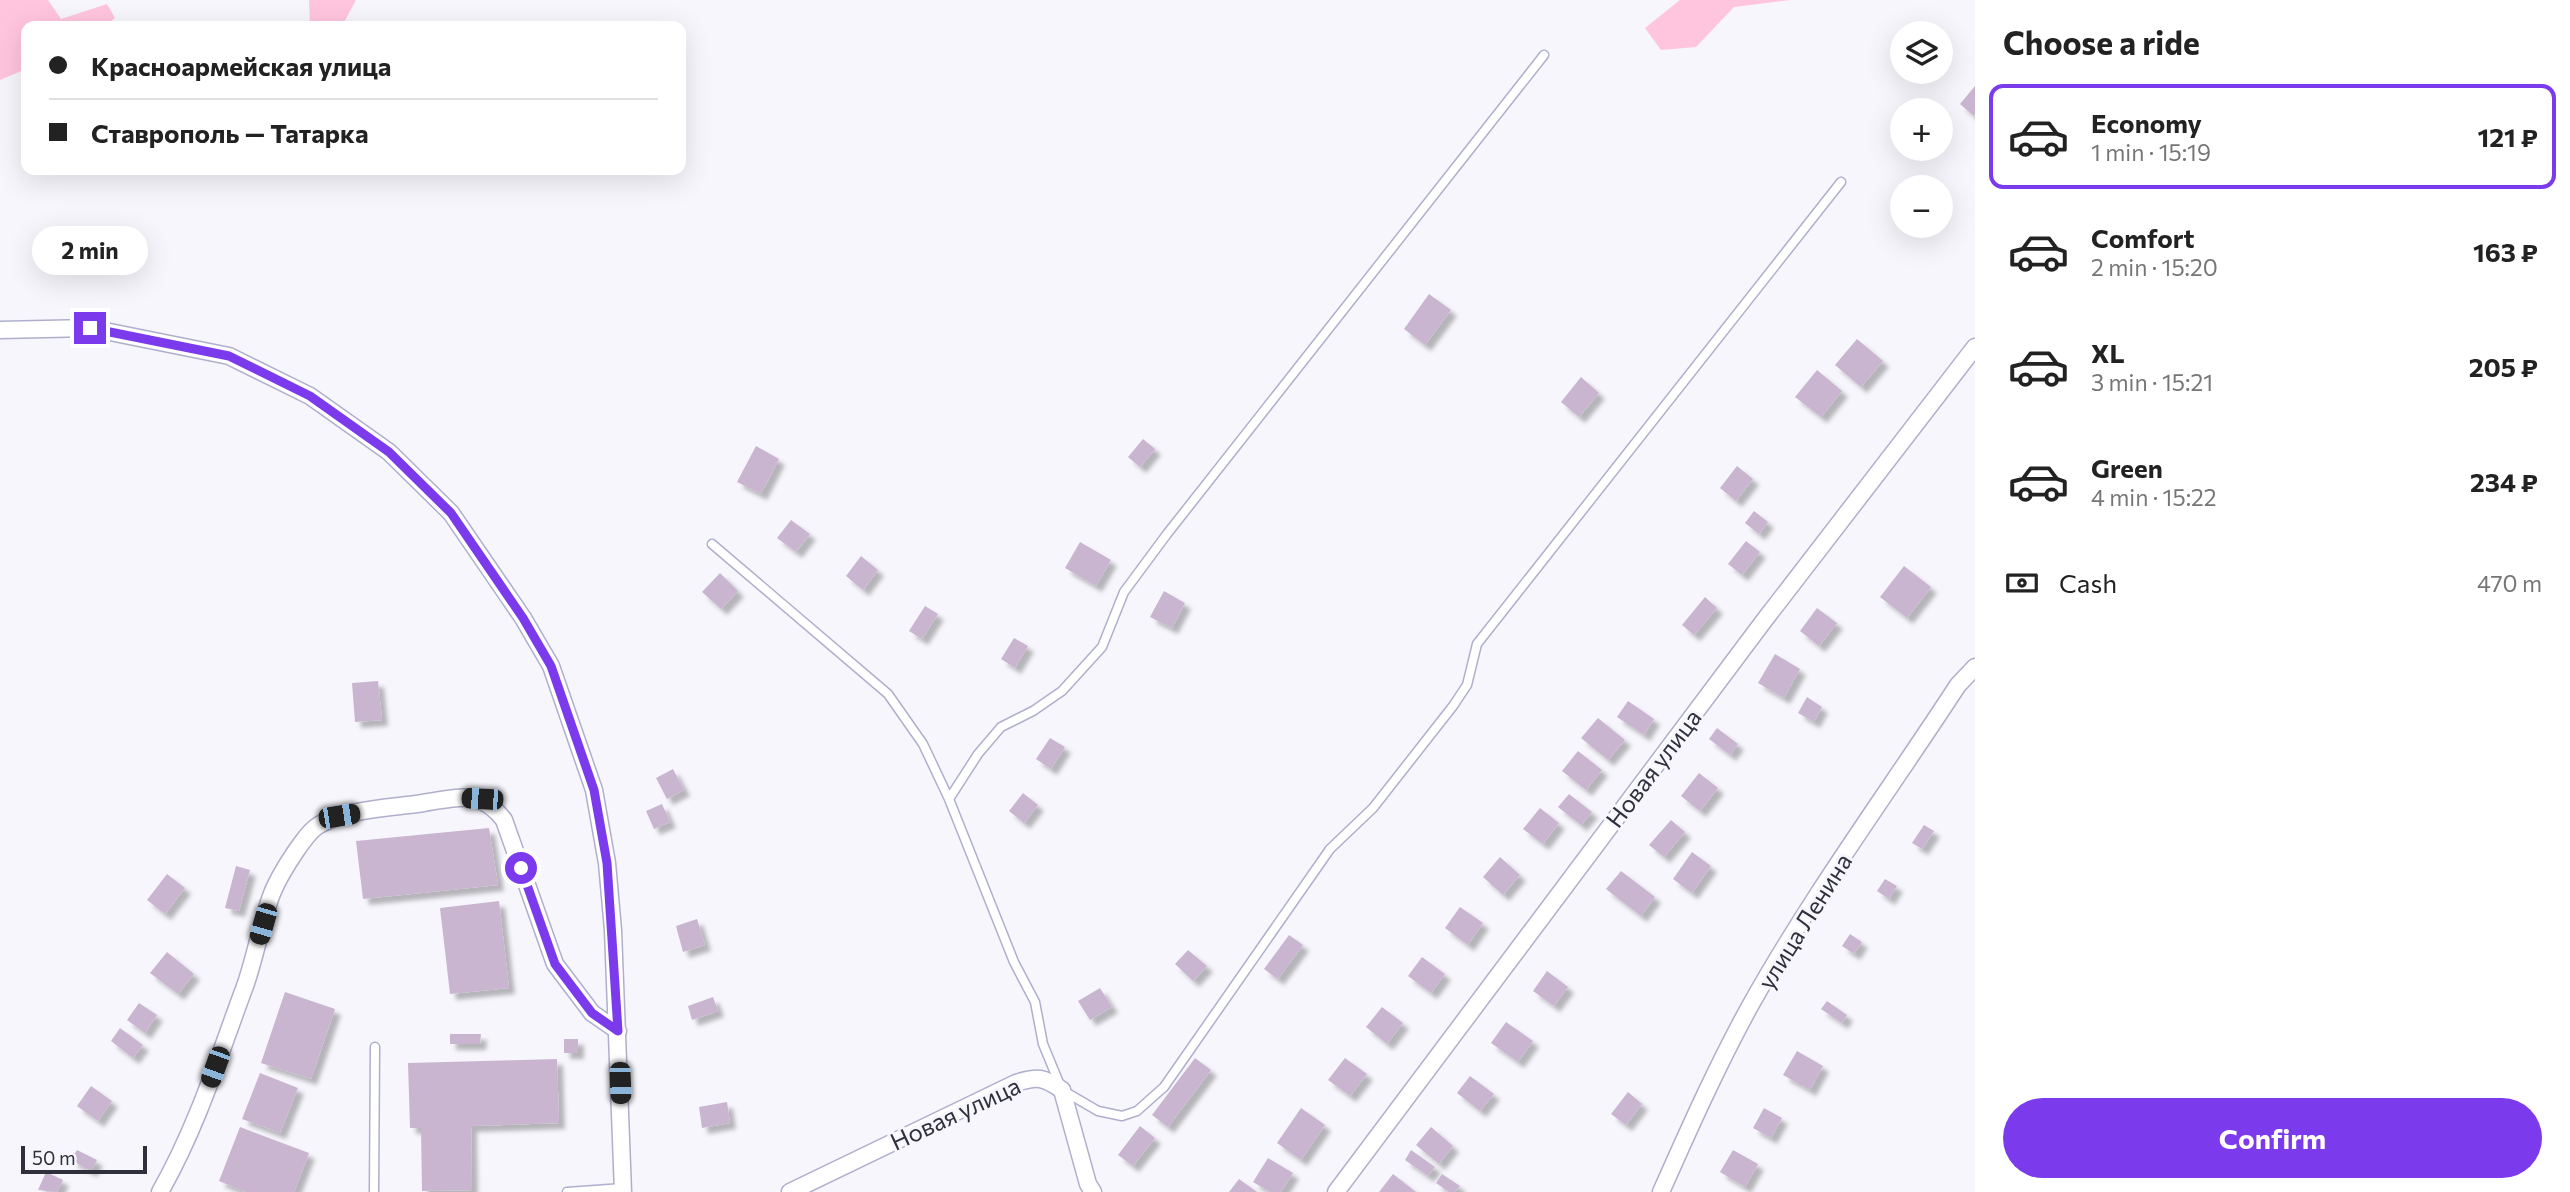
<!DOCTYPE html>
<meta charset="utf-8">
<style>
body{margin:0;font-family:Commissioner,sans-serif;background:#f6f6f6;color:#222;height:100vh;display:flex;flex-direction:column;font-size:26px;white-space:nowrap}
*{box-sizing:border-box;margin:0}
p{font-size:23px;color:#767676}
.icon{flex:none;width:38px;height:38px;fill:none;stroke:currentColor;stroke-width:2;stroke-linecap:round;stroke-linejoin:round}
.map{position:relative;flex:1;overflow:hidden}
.sheet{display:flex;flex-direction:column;background:#fff;width:595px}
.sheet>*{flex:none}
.hud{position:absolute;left:21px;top:21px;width:665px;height:154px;border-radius:14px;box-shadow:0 7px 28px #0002;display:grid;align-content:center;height:154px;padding:0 28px;background:#fff}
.buttons{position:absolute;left:1890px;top:21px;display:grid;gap:14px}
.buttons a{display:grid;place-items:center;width:63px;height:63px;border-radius:50%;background:#fff;box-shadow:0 7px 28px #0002;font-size:35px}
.scale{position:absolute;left:21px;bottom:18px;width:126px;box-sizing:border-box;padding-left:7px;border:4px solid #30303d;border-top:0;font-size:19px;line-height:24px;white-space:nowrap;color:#30303d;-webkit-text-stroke:5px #f6f6fc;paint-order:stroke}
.end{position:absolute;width:32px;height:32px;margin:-16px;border:9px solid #7c3aed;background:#fff;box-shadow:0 0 0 4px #fff}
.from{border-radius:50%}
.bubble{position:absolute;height:49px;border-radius:24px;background:#fff;box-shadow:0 7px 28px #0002;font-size:23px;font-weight:700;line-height:49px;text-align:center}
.car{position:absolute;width:21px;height:42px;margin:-21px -10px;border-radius:9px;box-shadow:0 0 5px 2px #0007;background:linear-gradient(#222 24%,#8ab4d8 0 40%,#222 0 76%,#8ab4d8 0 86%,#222 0)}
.hud b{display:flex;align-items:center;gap:24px;height:66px;font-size:26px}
.hud b+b{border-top:2px solid #e0e0e0}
.hud i{width:18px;height:18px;background:#222}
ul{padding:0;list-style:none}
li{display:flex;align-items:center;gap:21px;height:105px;margin:0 14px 10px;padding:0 14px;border:4px solid transparent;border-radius:14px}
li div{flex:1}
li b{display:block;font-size:26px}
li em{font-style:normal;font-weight:700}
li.current{border-color:#7c3aed}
li>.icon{width:63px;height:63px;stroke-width:1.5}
h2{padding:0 28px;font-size:32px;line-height:84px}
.pay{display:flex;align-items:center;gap:18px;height:77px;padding:0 28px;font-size:26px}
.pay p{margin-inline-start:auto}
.button{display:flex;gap:14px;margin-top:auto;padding:14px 28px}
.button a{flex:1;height:80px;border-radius:42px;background:#7c3aed;color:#fff;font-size:28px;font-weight:700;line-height:80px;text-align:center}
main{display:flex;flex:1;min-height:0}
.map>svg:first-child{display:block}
</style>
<main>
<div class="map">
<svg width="1975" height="1192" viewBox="0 0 1975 1192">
<defs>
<filter id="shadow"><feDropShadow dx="6" dy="6" stdDeviation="2" flood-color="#0004"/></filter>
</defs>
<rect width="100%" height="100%" fill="#f6f6fc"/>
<!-- green -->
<path fill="#ffc5de" d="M 0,0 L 48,0 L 61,19 L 107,4 L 115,18 L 105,26 L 26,26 L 26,69 L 0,80 Z
M 309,0 L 356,0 L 342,26 L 310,26 Z
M 1680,0 L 1791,0 L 1734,7 L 1696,47 L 1661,50 L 1645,28 Z"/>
<!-- building -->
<path fill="#c9b5cf" filter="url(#shadow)" d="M 1975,86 L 1975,114 L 1974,116 L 1960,104 Z
M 1429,294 L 1451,310 L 1425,345 L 1404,329 Z
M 1857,339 L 1883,361 L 1861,387 L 1835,365 Z
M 1817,370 L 1842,391 L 1821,417 L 1795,397 Z
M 1581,377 L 1599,393 L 1579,417 L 1561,402 Z
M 1143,439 L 1155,449 L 1140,467 L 1128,457 Z
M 756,446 L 779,459 L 761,494 L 737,482 Z
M 1737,466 L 1753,479 L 1736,501 L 1720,488 Z
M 1754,511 L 1768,522 L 1759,534 L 1745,523 Z
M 791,520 L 810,534 L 796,552 L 777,538 Z
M 1746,541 L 1760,552 L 1742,575 L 1728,564 Z
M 1080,542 L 1111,560 L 1096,586 L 1065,568 Z
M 861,556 L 878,570 L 863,590 L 846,576 Z
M 1904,566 L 1931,587 L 1907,618 L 1880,597 Z
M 720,573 L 738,591 L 721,609 L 702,592 Z
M 1164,591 L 1185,603 L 1172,628 L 1150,617 Z
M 1705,597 L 1717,608 L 1694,635 L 1682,625 Z
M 925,606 L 938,614 L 922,639 L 909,631 Z
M 1817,608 L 1837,623 L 1819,646 L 1800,631 Z
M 1014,638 L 1028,646 L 1015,668 L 1001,659 Z
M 1775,654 L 1800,669 L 1784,698 L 1758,683 Z
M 378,681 L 382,720 L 355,722 L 352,683 Z
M 1807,697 L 1822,707 L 1814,722 L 1798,713 Z
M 1628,701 L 1654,719 L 1644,735 L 1617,717 Z
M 1598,718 L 1625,740 L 1608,760 L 1581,738 Z
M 1717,728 L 1738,744 L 1730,755 L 1709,739 Z
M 1050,738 L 1065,747 L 1051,769 L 1036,759 Z
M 1578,751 L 1602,770 L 1586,790 L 1562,771 Z
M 673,769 L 684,790 L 667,799 L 656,778 Z
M 1699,773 L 1718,788 L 1700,811 L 1681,796 Z
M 1023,793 L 1038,805 L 1024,823 L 1009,811 Z
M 1569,794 L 1592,812 L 1581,825 L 1558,807 Z
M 662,804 L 670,822 L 654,829 L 646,811 Z
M 1540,808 L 1559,823 L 1543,844 L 1523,829 Z
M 1671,820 L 1685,832 L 1664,857 L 1649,845 Z
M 1924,825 L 1934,831 L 1922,849 L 1912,843 Z
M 489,828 L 498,885 L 363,899 L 356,841 Z
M 1692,852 L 1711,866 L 1692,893 L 1673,879 Z
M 1500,857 L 1520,875 L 1503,895 L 1483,877 Z
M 236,866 L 250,870 L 239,911 L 225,908 Z
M 1621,871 L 1655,897 L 1641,916 L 1606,889 Z
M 167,874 L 185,888 L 165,914 L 147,900 Z
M 1885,879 L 1897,886 L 1889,899 L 1877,891 Z
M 499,901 L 509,988 L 450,994 L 440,908 Z
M 1460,907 L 1483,923 L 1468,945 L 1445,928 Z
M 697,919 L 705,945 L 683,952 L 676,926 Z
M 1850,934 L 1862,942 L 1854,954 L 1842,946 Z
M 1289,935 L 1303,945 L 1278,979 L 1264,969 Z
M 1188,950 L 1207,966 L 1193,981 L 1175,964 Z
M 167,952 L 194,974 L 178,994 L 150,973 Z
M 1422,957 L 1445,974 L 1431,993 L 1408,976 Z
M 1547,971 L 1568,987 L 1554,1006 L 1533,991 Z
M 1100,988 L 1112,1007 L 1090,1020 L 1078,1001 Z
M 285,992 L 335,1009 L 311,1079 L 261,1063 Z
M 713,997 L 718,1011 L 692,1020 L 688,1006 Z
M 1827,1001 L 1847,1015 L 1842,1023 L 1821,1009 Z
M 139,1003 L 157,1015 L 145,1033 L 127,1020 Z
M 1382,1007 L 1403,1023 L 1387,1044 L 1366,1027 Z
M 1506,1022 L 1533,1041 L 1518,1062 L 1491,1043 Z
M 120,1028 L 143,1045 L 133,1058 L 111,1041 Z
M 450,1034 L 481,1034 L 480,1044 L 450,1044 Z
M 564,1039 L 578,1039 L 578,1053 L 564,1053 Z
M 1797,1051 L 1823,1066 L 1810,1090 L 1783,1075 Z
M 1195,1058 L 1211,1070 L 1168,1127 L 1152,1115 Z
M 1345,1058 L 1367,1074 L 1350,1096 L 1328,1080 Z
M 557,1059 L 559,1123 L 471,1126 L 472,1190 L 422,1191 L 421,1128 L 410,1128 L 408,1063 Z
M 260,1073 L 298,1088 L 280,1133 L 242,1119 Z
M 1470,1076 L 1494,1094 L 1480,1111 L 1457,1093 Z
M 91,1086 L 112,1101 L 98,1121 L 77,1106 Z
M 1628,1092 L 1642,1104 L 1626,1125 L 1611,1114 Z
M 727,1102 L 730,1123 L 702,1128 L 699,1107 Z
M 1301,1108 L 1325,1125 L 1301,1160 L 1277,1143 Z
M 1764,1108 L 1782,1118 L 1771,1138 L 1753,1128 Z
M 1140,1126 L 1155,1138 L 1133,1166 L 1118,1155 Z
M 240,1127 L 309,1153 L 294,1192 L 246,1192 L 219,1181 Z
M 1431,1127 L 1453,1146 L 1439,1164 L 1416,1145 Z
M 77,1150 L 97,1160 L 91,1171 L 71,1160 Z
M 1411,1150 L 1435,1167 L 1428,1176 L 1405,1160 Z
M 1733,1150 L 1758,1164 L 1745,1187 L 1720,1172 Z
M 1268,1158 L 1293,1173 L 1281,1192 L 1270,1192 L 1253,1182 Z
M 46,1172 L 63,1180 L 57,1192 L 38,1190 Z
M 1393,1174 L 1416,1192 L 1379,1192 Z
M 1442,1174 L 1460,1186 L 1455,1192 L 1449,1192 L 1436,1183 Z
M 1239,1179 L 1257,1192 L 1229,1192 Z"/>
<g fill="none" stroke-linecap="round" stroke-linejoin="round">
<defs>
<path id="lane" d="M 712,544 L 888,694 L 923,744 L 949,799 L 1014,962 L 1035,1002 L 1043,1044 L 1062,1090 L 1098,1111 L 1122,1116 L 1137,1111 L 1164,1087 L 1330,849 L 1373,808 L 1453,706 L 1467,685 L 1477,644 L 1841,182
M 949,799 L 978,754 L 1001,727 L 1033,711 L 1062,691 L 1102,647 L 1124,592 L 1167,534 L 1544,55
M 374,1192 L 375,1047
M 567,1192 L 623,1188"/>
<path id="street" d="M 0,330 L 90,328 L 229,356 L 310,396 L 389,452 L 451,513 L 523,618 L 551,666 L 594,790 L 607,863 L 613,930 L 623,1192
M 160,1192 C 197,1127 219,1056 245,986 C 255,958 260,928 270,899 C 276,881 287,864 298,848 C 304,840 310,830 319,825 C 346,809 392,808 423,803 C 457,798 480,788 504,820 L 555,964 L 592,1013 L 618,1031
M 790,1192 L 1016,1083 C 1037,1076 1044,1077 1062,1090 L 1088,1184 L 1093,1192
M 1336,1192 L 1763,622 L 1975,347
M 1661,1192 C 1689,1129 1717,1066 1750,1006 C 1812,895 1889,791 1958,685 L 1975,667"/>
</defs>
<!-- lane casing -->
<use href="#lane" stroke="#afafcd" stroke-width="11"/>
<!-- street casing -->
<use href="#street" stroke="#afafcd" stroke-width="19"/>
<!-- lane -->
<use href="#lane" stroke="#fff" stroke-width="8"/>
<!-- street -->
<use href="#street" stroke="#fff" stroke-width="16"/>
</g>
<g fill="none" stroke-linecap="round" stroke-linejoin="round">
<!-- route -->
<path stroke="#7c3aed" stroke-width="9" d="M 90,328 L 229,356 L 310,396 L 389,452 L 451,513 L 523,618 L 551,666 L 594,790 L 607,863 L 618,1031 L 592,1013 L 555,964 L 521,868"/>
</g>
<g text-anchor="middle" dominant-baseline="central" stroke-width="6" stroke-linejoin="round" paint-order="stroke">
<!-- street labels -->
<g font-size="24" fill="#30303d" stroke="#f6f6fc">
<text transform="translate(1653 768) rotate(-53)">Новая улица</text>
<text transform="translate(1804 921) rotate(-58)">улица Ленина</text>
<text transform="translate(955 1113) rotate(-25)">Новая улица</text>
</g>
</g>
</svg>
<div class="buttons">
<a><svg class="icon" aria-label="layers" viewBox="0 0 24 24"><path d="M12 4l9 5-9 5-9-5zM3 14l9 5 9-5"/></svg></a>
<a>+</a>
<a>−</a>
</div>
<div class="scale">50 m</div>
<i class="end from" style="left:521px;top:868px"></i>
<i class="end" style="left:90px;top:328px"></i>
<div class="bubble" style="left:32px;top:226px;width:116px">2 min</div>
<i class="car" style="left:482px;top:799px;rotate:273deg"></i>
<i class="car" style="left:339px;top:816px;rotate:81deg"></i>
<i class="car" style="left:263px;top:924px;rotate:196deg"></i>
<i class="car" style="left:215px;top:1067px;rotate:200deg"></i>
<i class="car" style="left:620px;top:1083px;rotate:178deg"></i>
<div class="hud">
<b><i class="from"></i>Красноармейская улица</b>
<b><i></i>Ставрополь — Татарка</b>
</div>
</div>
<section class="sheet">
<h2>Choose a ride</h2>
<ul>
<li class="current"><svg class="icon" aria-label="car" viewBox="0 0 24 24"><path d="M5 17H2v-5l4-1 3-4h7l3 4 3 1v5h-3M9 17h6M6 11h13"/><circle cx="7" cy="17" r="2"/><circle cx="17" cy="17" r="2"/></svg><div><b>Economy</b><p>1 min · 15:19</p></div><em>121 ₽</em></li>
<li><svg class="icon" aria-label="car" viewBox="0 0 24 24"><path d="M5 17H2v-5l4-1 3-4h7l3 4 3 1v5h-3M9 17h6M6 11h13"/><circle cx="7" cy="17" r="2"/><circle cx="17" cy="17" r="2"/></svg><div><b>Comfort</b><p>2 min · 15:20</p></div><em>163 ₽</em></li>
<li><svg class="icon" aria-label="car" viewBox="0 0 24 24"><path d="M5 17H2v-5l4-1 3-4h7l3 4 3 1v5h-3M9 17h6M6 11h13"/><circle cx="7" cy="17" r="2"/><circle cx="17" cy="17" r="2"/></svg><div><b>XL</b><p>3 min · 15:21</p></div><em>205 ₽</em></li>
<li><svg class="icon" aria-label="car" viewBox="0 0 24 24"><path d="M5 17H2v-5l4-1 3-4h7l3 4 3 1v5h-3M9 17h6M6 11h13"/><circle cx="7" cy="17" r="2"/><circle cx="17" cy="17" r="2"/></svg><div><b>Green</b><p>4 min · 15:22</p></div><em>234 ₽</em></li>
</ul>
<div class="pay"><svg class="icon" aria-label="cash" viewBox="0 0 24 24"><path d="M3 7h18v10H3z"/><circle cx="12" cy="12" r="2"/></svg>Cash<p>470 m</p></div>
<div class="button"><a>Confirm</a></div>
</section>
</main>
